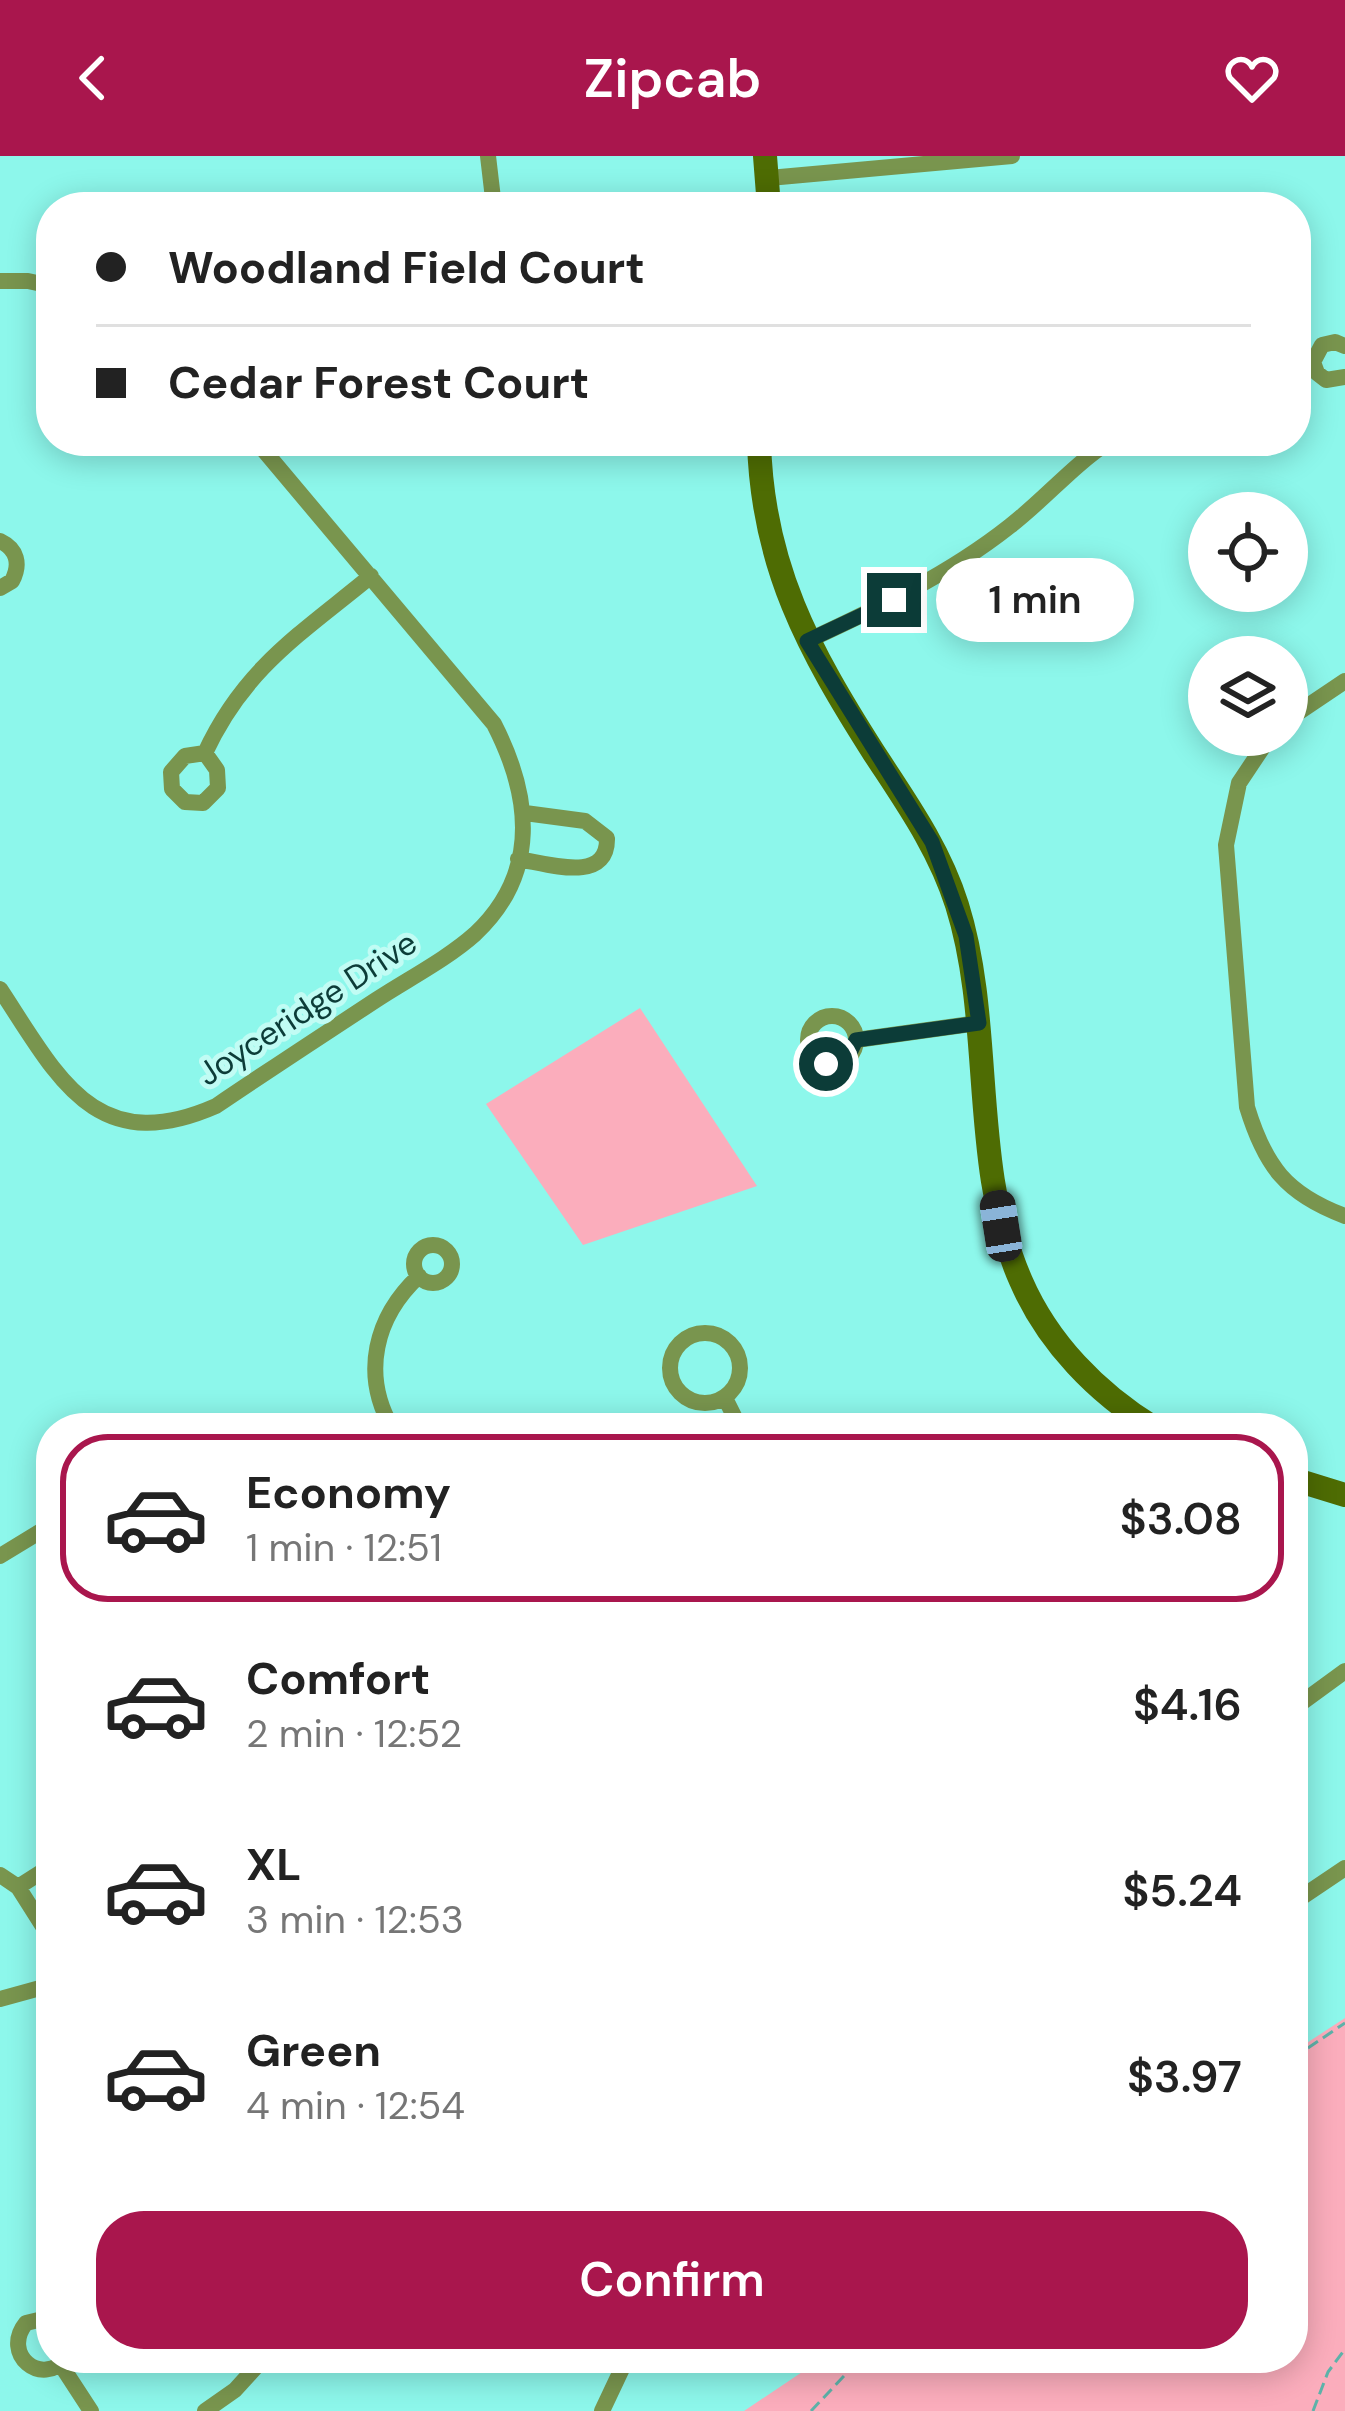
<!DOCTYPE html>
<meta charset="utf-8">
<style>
body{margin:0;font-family:"DM Sans",sans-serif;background:#f6f6f6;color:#222;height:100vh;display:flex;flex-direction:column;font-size:45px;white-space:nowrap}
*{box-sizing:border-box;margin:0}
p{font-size:39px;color:#767676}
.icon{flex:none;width:66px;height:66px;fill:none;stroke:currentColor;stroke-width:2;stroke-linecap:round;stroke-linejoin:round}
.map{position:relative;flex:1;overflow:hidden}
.side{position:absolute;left:36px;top:1257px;width:1272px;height:960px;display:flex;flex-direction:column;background:#fff;border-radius:48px;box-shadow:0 6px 30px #0003}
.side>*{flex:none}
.guide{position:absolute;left:36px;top:36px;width:1275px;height:264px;border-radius:48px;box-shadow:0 6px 30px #0003;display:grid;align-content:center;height:264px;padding:0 60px;background:#fff}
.tools{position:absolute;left:1188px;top:336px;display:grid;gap:24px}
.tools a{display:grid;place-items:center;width:120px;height:120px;border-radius:50%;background:#fff;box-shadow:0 6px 30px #0003;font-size:60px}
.end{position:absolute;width:54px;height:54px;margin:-27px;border:15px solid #0c3c38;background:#fff;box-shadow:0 0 0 6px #fff}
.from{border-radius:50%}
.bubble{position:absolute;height:84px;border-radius:42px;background:#fff;box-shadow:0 6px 30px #0003;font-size:39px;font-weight:600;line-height:84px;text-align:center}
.car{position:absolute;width:36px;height:72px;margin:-36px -18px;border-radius:15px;box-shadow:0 0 9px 3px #0007;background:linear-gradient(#222 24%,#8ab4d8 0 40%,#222 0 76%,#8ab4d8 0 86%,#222 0)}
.guide b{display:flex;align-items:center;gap:42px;height:114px;font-size:45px}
.guide b+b{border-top:3px solid #e0e0e0}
.guide i{width:30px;height:30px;background:#222}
ul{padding:21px 0 0;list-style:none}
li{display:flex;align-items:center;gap:36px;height:168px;margin:0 24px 18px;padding:0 36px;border:6px solid transparent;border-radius:48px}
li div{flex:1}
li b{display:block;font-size:45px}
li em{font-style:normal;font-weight:600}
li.active{border-color:#a9164d}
li>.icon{width:108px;height:108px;stroke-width:1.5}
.primary-button{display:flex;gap:24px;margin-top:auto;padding:24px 60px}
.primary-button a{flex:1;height:138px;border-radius:48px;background:#a9164d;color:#fff;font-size:48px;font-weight:600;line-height:138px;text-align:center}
header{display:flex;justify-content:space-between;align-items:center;height:156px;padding:0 60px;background:#a9164d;color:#fff;font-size:54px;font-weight:600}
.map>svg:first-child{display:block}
</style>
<header><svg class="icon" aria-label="back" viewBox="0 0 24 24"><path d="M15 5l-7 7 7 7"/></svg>Zipcab<svg class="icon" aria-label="heart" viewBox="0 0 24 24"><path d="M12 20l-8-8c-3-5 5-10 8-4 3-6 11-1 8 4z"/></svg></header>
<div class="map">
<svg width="1345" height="2255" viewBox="0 0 1345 2255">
<rect width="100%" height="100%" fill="#8df7eb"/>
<!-- green -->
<path fill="#fbadbc" d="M 640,852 L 757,1030 L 583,1089 L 486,948 Z
M 1345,1862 L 1345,2255 L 744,2255 L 823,2202 L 1293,2202 L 1293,1896 Z"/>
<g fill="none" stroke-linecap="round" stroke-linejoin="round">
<!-- path -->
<path stroke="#5db2a9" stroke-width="3" stroke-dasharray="12 6" stroke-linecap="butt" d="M 1293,1902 L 1345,1867
M 811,2255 L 861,2202
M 1313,2255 L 1328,2216 L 1345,2193"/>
<!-- street -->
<path stroke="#79954e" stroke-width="16" d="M 488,0 L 494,51
M 769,22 L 1012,0
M 0,125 L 28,125 L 51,130
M 1345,190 L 1335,186 L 1322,189 L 1313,206 L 1317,217 L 1326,224 L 1345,221
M 0,385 C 17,393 21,408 12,425 L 0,432
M 807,485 C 878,452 948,419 1010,370 C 1045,343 1073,309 1110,285
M 1287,564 L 1345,525
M 1271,579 L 1239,627 L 1226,689 L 1247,951 C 1265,1010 1286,1038 1345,1060
M 205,597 C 244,512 302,477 371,420
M 205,597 L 217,614 L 218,632 L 203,647 L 185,646 L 172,633 L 171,616 L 185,600 Z
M 518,703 C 549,708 608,728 607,682 L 585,665 L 525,657
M 0,833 C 58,921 95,1003 216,950 C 269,914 323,879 376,844 C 408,823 447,803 475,778 C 540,717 531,640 494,568 L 256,285
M808 884a24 24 0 1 1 48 0a24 24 0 1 1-48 0Z
M 856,884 L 978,867
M414 1108a19 19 0 1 1 38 0a19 19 0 1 1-38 0Z
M670 1212a35 35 0 1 1 70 0a35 35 0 1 1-70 0Z
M 725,1242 L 740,1272
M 392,1272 C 361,1218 375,1161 419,1120
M 0,1400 L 51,1369
M 1293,1553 L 1345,1515
M 0,1719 L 18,1731 L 51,1783
M 18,1731 L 51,1710
M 1293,1747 L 1345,1712
M 0,1843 L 51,1829
M 51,2161 L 26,2167 C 1,2198 41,2232 67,2202
M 304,2202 L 333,2202
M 61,2209 L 91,2255
M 205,2255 L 235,2234 L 264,2202
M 602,2255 L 627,2202"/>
<!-- secondary -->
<path stroke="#4e6c03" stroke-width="24" d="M 765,0 L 769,51
M 759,285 C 762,409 809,495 874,597 C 906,646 939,692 957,749 C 995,870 969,1008 1021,1125 C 1048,1187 1097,1237 1154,1272
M 1293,1323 L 1345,1339"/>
</g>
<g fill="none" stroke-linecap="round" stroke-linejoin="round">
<!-- route -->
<path stroke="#0c3c38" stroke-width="15" d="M 826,908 L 847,903 L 856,884 L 979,867 L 966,780 L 932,686 L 807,485 L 894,444"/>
</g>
<g text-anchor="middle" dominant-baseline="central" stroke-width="10" stroke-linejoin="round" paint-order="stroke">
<!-- street labels -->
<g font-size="33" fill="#0c3c38" stroke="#c1fcf4">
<text transform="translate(307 852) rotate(-33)">Joyceridge Drive</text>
</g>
</g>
</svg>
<div class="tools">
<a><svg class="icon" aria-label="locate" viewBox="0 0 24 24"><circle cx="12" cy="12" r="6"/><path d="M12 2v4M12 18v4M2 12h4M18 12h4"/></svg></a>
<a><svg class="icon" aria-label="layers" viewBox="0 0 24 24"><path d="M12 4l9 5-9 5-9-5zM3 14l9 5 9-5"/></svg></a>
</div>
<i class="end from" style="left:826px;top:908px"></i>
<i class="end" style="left:894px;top:444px"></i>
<div class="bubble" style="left:936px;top:402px;width:198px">1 min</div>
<i class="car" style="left:1001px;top:1070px;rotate:351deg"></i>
<div class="guide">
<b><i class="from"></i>Woodland Field Court</b>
<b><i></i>Cedar Forest Court</b>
</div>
<section class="side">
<ul>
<li class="active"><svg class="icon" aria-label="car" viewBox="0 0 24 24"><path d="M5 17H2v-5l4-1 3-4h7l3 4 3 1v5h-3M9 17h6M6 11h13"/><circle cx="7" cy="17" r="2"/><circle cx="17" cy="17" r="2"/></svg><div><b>Economy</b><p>1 min · 12:51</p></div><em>$3.08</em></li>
<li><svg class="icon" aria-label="car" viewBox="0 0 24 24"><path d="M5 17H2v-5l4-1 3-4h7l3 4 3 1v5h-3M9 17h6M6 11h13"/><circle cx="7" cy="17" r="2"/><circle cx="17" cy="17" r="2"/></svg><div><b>Comfort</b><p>2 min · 12:52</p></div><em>$4.16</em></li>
<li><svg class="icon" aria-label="car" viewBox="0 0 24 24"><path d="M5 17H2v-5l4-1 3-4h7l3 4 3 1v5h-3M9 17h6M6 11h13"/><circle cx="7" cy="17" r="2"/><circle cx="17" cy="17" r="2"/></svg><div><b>XL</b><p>3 min · 12:53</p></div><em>$5.24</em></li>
<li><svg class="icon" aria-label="car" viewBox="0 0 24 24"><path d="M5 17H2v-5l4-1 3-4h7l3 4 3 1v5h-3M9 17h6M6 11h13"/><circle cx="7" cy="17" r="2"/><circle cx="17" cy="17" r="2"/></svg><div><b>Green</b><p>4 min · 12:54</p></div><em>$3.97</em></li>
</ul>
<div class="primary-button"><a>Confirm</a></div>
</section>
</div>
